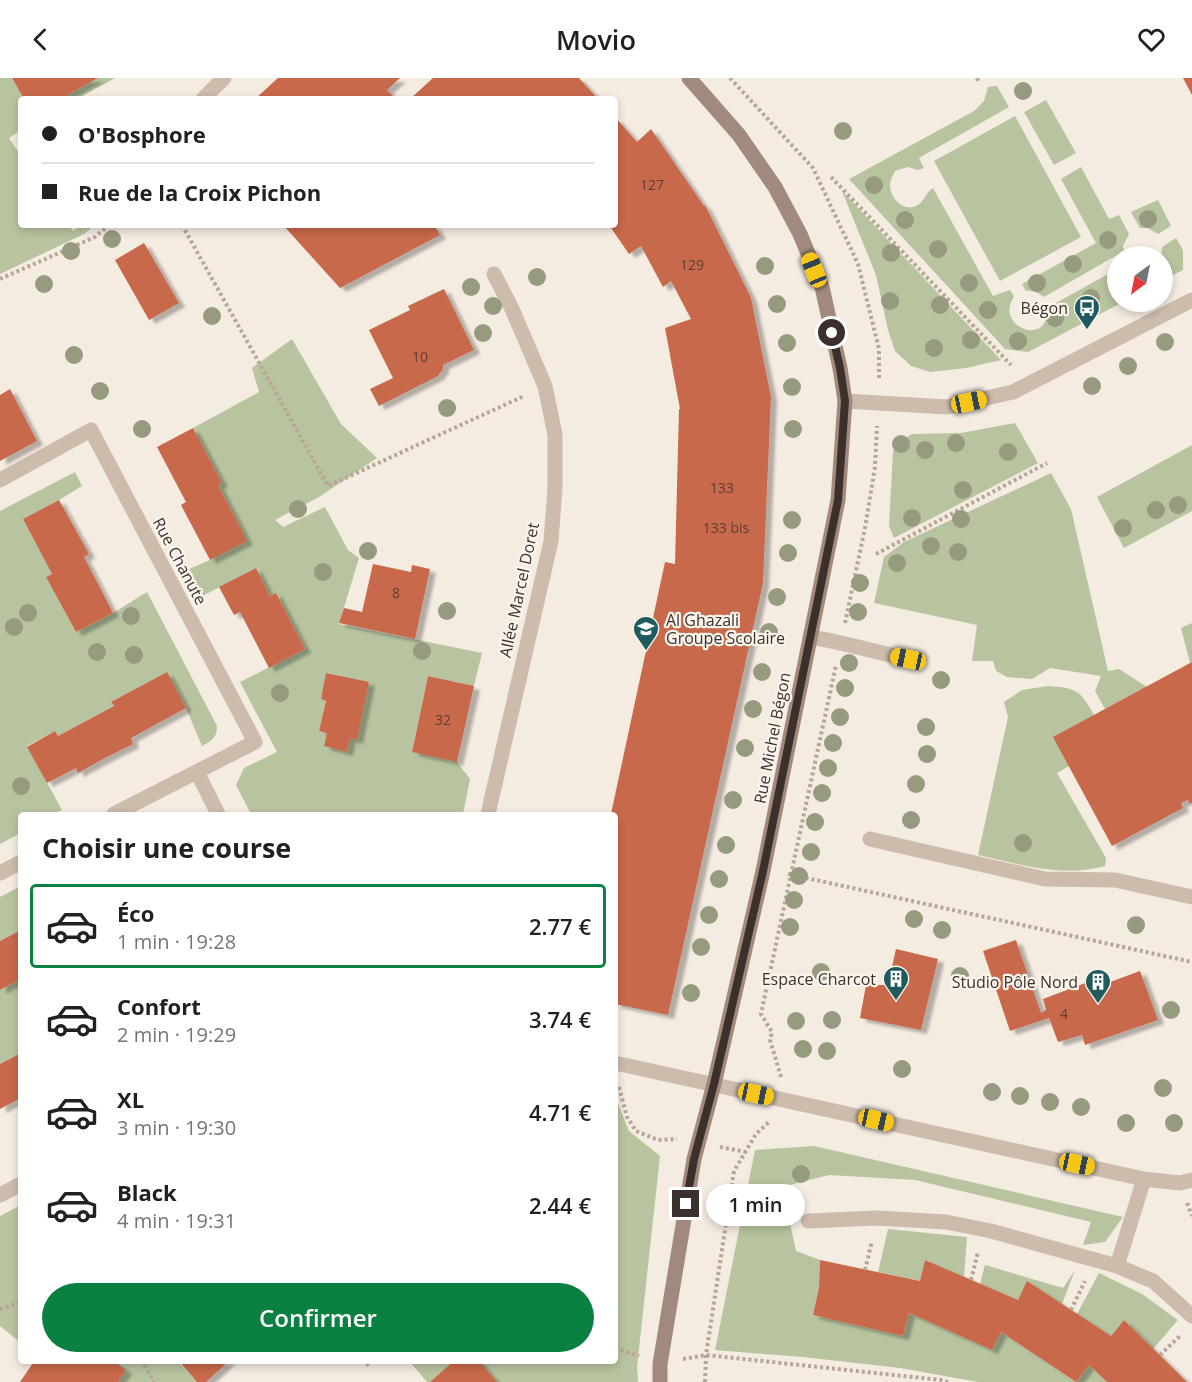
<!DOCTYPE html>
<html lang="fr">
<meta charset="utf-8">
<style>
body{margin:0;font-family:"Open Sans",sans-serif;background:#f6f6f6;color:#202124;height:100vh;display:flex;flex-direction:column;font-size:22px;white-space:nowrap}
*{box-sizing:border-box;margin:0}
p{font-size:20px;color:#757577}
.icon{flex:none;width:33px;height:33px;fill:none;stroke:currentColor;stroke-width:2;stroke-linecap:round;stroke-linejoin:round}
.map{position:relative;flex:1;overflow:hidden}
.side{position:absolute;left:18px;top:734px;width:600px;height:552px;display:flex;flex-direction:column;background:#fff;border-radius:6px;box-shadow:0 3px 9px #0003}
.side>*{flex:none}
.banner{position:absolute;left:18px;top:18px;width:600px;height:132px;border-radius:6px;box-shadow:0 3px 9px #0003;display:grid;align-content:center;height:132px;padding:0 24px;background:#fff}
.needle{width:39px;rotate:212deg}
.buttons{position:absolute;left:1107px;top:168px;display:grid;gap:12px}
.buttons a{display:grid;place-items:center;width:66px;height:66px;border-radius:50%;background:#fff;box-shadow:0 3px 9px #0003;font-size:30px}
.end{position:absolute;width:27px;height:27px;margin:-14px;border:8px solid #3b302b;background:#fff;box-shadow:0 0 0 3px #fff}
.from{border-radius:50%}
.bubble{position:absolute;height:42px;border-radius:21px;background:#fff;box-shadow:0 3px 9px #0003;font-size:20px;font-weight:600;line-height:42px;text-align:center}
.car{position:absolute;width:18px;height:36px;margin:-18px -9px;border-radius:8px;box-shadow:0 0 4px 2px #0007;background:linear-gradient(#f5c518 24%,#345 0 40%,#f5c518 0 76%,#345 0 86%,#f5c518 0)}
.banner b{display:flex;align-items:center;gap:21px;height:57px;font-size:22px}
.banner b+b{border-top:2px solid #e0e0e0}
.banner i{width:15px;height:15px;background:#202124}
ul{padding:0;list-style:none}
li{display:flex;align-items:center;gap:18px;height:84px;margin:0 12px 9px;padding:0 12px;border:3px solid transparent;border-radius:6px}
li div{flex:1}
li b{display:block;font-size:22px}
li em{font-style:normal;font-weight:600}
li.active{border-color:#0b8043}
li>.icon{width:54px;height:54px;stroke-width:1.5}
h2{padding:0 24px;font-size:27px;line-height:72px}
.primary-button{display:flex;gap:12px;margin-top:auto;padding:12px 24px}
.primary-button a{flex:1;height:69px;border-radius:36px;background:#0b8043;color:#fff;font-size:24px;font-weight:600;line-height:69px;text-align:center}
header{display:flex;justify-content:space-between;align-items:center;height:78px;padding:0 24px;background:#fff;font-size:27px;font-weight:600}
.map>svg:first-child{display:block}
</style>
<header><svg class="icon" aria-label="back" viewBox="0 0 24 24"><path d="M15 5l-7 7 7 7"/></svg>Movio<svg class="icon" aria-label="heart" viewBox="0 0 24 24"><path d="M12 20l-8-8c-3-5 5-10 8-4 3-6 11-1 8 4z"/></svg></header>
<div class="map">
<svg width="1192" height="1304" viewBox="0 0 1192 1304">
<defs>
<filter id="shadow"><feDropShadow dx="6" dy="4" stdDeviation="1.5" flood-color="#0004"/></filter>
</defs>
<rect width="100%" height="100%" fill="#f4ebe1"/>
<!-- green -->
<path fill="#b8c4a0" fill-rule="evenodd" d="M 0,0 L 12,0 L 24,21 L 21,21 L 21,52 L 9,60 L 21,78 L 21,147 L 69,147 L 73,153 L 82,147 L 95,147 L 84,156 L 0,196 Z
M 98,0 L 115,0 L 77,21 L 60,21 Z
M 997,8 L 1009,29 L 919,80 L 924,90 L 918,92 L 908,89 L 895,93 C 893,98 890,102 890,107 C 890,120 903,134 916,128 C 925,124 925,115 933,110 L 993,218 L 1010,212 L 1014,218 C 1013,221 1011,224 1010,227 C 1004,253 1050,266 1047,230 L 1117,191 L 1118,224 L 1123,224 L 1028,274 L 1005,271 L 849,101 L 974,33 L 984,23 L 988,9 Z
M 1046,22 L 1076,75 L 1054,87 L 1024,34 Z
M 1015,38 L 1081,159 L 1000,203 L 934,83 Z
M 1081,89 L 1109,141 L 1119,137 L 1129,156 L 1123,168 L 1124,173 L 1044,219 C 1038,215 1033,212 1026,213 L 1022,206 L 1096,165 L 1061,101 Z
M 842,113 L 1001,282 L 966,290 L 930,294 L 911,288 L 895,273 L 888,252 L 876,197 Z
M 1158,122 L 1171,148 L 1158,156 L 1147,150 L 1140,150 L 1131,134 Z
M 1176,160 L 1183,172 L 1183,192 L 1163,202 L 1162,178 L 1161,178 L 1162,169 Z
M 292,261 L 341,346 L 377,380 L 319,419 L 275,442 L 283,449 L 325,429 L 348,472 L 359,480 L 339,546 L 482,575 L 474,608 L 428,598 L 412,673 L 457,684 L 470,701 L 463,736 L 251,736 L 236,707 L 244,690 L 277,674 L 240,604 L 305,571 L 276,515 L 270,518 L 256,490 L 195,522 L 180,495 L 210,482 L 246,462 L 218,407 L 222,405 L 193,350 L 259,314 L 252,290 ZM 327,595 L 369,605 L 350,660 L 347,673 L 324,668 L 327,655 L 319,653 L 326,623 L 321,621 Z
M 1015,345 L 1038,385 L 894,460 L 889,448 L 893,373 L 902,362 L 912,356 L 961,355 Z
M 1192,367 L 1192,433 L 1124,470 L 1097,419 Z
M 75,394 L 82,408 L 59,422 L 23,441 L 52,496 L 46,499 L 76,554 L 113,535 L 147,514 L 217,648 C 217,660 212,662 202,668 L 186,630 L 166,595 L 111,624 L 114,628 L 58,658 L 55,653 L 27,668 L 62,732 L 53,736 L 21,736 L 21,755 L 0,766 L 0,433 Z
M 1051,395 L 1071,431 L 1108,593 L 1119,591 L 1147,609 L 1105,631 L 1095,613 L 1101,598 L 1050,590 L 1032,601 L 1007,599 L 996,593 L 993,583 L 972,583 L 977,547 L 874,525 L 884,479 L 904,464 Z
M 1192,545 L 1192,584 L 1190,585 L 1181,550 Z
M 1048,608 C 1077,610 1080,612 1094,637 L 1069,688 L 1057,695 L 1106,780 L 1105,788 C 1063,800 1019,786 978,777 L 1008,639 L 1004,624 L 1022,612 Z
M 21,808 L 21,852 L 0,863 L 0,819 Z
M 21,901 L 21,975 L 0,986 L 0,912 Z
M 615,1018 L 629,1053 L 660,1078 L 637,1289 L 638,1304 L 497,1304 L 478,1283 L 615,1282 Z
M 814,1068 L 1123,1139 L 1105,1164 L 1083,1167 L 1091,1144 L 915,1102 L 829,1097 L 782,1109 L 796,1173 L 820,1182 L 819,1209 L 813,1237 L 903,1258 L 909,1235 L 992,1272 L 1001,1254 L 1075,1304 L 1089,1287 L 1107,1304 L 978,1304 L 900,1290 L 803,1279 L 715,1272 L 755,1072 Z
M 21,1127 L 21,1265 L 0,1248 L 0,1138 Z
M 888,1151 L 967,1159 L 964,1199 L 925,1182 L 920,1203 L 878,1194 Z
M 985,1187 L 1063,1210 L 1075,1192 L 1062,1226 L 1028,1204 L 1018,1222 L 980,1206 Z
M 1099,1195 L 1142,1216 L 1178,1242 L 1153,1271 L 1124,1242 L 1111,1258 L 1077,1236 Z
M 112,1283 L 178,1283 L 197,1304 L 118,1304 L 126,1292 Z
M 409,1283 L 455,1283 L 430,1304 L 427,1304 Z"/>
<!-- building -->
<path fill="#c8694b" filter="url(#shadow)" d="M 12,0 L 98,0 L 60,21 L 24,21 Z
M 278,0 L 400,0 L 387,12 L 396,21 L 255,21 Z
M 433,0 L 579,0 L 598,21 L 410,21 Z
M 1183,0 L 1192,0 L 1192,17 Z
M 615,39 L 637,64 L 651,51 L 704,128 L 705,127 L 751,220 L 771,319 L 763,505 L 668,937 L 615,926 L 615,736 L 611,736 L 665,484 L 675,486 L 679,331 L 680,331 L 665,250 L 691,241 L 671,203 L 663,209 L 641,168 L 629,176 L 609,147 L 615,147 Z
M 283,147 L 434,147 L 440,157 L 340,210 Z
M 144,165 L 179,225 L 149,242 L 115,182 Z
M 444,211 L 474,272 L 443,287 L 443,291 L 438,298 L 379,328 L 370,311 L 393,300 L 369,252 L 410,232 L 408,228 Z
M 10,311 L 37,363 L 0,383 L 0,317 Z
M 193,350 L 222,405 L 218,407 L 247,463 L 210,482 L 181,427 L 186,424 L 157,369 Z
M 59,422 L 89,476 L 84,479 L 113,535 L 76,554 L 46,499 L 52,496 L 23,441 Z
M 373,486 L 411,494 L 412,487 L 430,491 L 415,561 L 339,545 L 344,530 L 362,534 Z
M 256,490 L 270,518 L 276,515 L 305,571 L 269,590 L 240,534 L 234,537 L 219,509 Z
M 1192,584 L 1192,725 L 1190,726 L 1188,722 L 1181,725 L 1183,730 L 1112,768 L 1053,659 Z
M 167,594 L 186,630 L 131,660 L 133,666 L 105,680 L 78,695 L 76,690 L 47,705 L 27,669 L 55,653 L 58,658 L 114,628 L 111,624 Z
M 326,595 L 369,604 L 357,662 L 350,660 L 347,674 L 324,668 L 327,655 L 319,653 L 326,623 L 321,621 Z
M 428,598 L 474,608 L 457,684 L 412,674 Z
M 21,852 L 21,901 L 0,912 L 0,863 Z
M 1016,862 L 1041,935 L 1046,932 L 1043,921 L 1088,904 L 1091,911 L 1140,893 L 1158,942 L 1085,967 L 1082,957 L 1058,964 L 1049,940 L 1010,953 L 983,873 Z
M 896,871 L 938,881 L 921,952 L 860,940 L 866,907 L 888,907 Z
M 21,975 L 21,1020 L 0,1031 L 0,986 Z
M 820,1182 L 920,1203 L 925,1182 L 1018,1222 L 1027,1203 L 1111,1258 L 1124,1242 L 1187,1304 L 1107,1304 L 1089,1287 L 1076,1304 L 1001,1254 L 992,1272 L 909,1235 L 903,1258 L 813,1237 L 819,1209 Z
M 35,1282 L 112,1282 L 126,1292 L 118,1304 L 20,1304 Z
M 178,1282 L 230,1282 L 206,1304 L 197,1304 Z
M 455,1282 L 478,1282 L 497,1304 L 430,1304 Z"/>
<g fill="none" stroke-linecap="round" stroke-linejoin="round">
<!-- path -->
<path stroke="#b9a596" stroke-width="4" stroke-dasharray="3 3" stroke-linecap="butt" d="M 730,0 L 813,90 L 858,186 L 879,271 L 879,301
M 977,0 L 979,5
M 831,99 L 1011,287
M 182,147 L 328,408 L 524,318
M 0,201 L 95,159 L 109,147
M 876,476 L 1047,385
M 845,545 L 865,450 L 875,389 L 877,348
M 788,796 L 1192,884
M 781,999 L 770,962 L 772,954 L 761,936 L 836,587
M 619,1009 L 627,1039 L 636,1053 L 658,1062 L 677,1061
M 720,1069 L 746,1074
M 1187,1125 L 1192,1138
M 865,1192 L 872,1163
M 971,1202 L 978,1174
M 0,1231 L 21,1224
M 1071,1232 L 1085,1203
M 615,1270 L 639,1278
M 1160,1277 L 1181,1257
M 683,1281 L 706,1277 L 941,1302 L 948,1304
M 141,1282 L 154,1304
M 366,1287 L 375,1282
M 705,1304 L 706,1277 L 734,1093 L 756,1056 L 770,1043"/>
<!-- lane -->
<path stroke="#cdbbac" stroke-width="15" d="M 810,559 C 843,564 875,574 908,581
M 870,761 L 1045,801 L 1115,802 L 1192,819"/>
<!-- street -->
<path stroke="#cdbbac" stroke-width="15" d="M 203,21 L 224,0
M 845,323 L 947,329 L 1013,314 L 1192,222
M 0,402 L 91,352 L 255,664 L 114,736
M 197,694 L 218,736
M 488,736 L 551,463 L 555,410 L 555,357 L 545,308 L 512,231 L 494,196
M 0,795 L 21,784
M 615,985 L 1144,1101 L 1180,1105 L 1192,1102
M 0,1117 L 21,1106
M 808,1143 L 877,1140 L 946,1144 L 991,1153 L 1117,1188 L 1153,1203 L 1192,1238
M 1117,1188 L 1144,1101"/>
<!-- secondary -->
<path stroke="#a18a7d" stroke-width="15" d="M 660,1304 L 660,1286 L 694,1081 L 714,1006 L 763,793 L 838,422 L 845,323 L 840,290 L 822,209 L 800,156 L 775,109 L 739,57 L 689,0"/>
</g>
<!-- trees -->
<g fill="#969b7f">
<circle cx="1023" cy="13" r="9"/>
<circle cx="843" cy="53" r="9"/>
<circle cx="874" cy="107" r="9"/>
<circle cx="1148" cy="141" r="9"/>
<circle cx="905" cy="142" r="9"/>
<circle cx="112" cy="161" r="9"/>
<circle cx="1108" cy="162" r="9"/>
<circle cx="938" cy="171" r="9"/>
<circle cx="71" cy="173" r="9"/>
<circle cx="891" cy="175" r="9"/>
<circle cx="1073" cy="186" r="9"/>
<circle cx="765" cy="188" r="9"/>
<circle cx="537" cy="199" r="9"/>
<circle cx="969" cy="205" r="9"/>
<circle cx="1037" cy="205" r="9"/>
<circle cx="44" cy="206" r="9"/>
<circle cx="471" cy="209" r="9"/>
<circle cx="1091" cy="220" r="9"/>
<circle cx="890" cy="223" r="9"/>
<circle cx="777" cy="226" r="9"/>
<circle cx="940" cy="227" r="9"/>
<circle cx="493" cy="228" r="9"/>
<circle cx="988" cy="232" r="9"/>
<circle cx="212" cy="238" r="9"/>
<circle cx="1055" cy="240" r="9"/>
<circle cx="483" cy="255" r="9"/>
<circle cx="971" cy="262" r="9"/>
<circle cx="1018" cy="263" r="9"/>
<circle cx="1165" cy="264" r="9"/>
<circle cx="787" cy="265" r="9"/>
<circle cx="934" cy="270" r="9"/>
<circle cx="74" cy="277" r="9"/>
<circle cx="1128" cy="288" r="9"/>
<circle cx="1092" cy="308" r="9"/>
<circle cx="792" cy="309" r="9"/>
<circle cx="100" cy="313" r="9"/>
<circle cx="447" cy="330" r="9"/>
<circle cx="142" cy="351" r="9"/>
<circle cx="793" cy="351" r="9"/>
<circle cx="956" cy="365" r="9"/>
<circle cx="901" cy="366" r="9"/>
<circle cx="925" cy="372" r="9"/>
<circle cx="1008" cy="374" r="9"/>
<circle cx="963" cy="412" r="9"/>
<circle cx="1178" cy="427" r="9"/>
<circle cx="298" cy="431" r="9"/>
<circle cx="1156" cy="432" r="9"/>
<circle cx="912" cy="440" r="9"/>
<circle cx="961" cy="441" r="9"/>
<circle cx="792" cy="442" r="9"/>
<circle cx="1123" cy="450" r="9"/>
<circle cx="931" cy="468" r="9"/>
<circle cx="368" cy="473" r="9"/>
<circle cx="958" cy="474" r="9"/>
<circle cx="788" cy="475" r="9"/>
<circle cx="897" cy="485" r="9"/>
<circle cx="323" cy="494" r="9"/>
<circle cx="860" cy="505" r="9"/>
<circle cx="777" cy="519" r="9"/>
<circle cx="447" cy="533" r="9"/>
<circle cx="858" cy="534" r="9"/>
<circle cx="28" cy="535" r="9"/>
<circle cx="131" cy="538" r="9"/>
<circle cx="14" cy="549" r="9"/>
<circle cx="769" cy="554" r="9"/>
<circle cx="422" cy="573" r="9"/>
<circle cx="97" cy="574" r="9"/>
<circle cx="134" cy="577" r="9"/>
<circle cx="849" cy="585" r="9"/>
<circle cx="762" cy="594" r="9"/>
<circle cx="941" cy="602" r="9"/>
<circle cx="845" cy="610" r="9"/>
<circle cx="280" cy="615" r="9"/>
<circle cx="753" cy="631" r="9"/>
<circle cx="840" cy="639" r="9"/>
<circle cx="926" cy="649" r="9"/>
<circle cx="833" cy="665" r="9"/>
<circle cx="745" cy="670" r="9"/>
<circle cx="927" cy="676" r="9"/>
<circle cx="828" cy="690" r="9"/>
<circle cx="916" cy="706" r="9"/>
<circle cx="21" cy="708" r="9"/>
<circle cx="822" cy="715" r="9"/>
<circle cx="733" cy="722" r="9"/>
<circle cx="911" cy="742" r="9"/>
<circle cx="815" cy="744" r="9"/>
<circle cx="1023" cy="765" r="9"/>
<circle cx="726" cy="767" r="9"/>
<circle cx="811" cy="774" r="9"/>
<circle cx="799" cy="798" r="9"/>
<circle cx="719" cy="801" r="9"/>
<circle cx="794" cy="822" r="9"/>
<circle cx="709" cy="837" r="9"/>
<circle cx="914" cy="841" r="9"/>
<circle cx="1136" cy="847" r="9"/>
<circle cx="790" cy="849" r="9"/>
<circle cx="942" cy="852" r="9"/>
<circle cx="701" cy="869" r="9"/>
<circle cx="821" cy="894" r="9"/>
<circle cx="960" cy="898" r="9"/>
<circle cx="691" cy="915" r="9"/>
<circle cx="1171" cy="932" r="9"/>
<circle cx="832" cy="942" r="9"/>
<circle cx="796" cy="943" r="9"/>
<circle cx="803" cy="971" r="9"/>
<circle cx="827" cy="973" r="9"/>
<circle cx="902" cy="991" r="9"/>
<circle cx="1163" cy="1010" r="9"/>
<circle cx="992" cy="1014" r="9"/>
<circle cx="1020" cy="1018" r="9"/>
<circle cx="1050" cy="1024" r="9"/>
<circle cx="1081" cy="1029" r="9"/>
<circle cx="1126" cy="1045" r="9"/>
<circle cx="1174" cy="1045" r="9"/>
<circle cx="801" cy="1096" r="9"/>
<circle cx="773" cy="1138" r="9"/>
</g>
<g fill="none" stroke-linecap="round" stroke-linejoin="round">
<!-- route -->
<path stroke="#3b302b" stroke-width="8" d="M 686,1126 L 694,1081 L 714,1006 L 763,793 L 838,422 L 845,323 L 840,290 L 832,255"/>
</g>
<!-- icons -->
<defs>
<symbol id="bus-pin" viewBox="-11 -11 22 30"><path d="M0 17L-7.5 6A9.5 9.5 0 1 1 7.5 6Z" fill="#1f5a5e" stroke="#fbf5ee"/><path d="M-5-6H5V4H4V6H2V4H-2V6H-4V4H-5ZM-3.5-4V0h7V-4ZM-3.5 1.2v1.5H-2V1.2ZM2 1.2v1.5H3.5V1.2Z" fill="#fff"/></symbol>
<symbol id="school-pin" viewBox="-11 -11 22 30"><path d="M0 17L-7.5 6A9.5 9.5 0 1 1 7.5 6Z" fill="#1f5a5e" stroke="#fbf5ee"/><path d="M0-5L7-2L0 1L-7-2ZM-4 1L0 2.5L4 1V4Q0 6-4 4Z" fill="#fff"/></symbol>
<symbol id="building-pin" viewBox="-11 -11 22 30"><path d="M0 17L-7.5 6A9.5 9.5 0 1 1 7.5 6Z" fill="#1f5a5e" stroke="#fbf5ee"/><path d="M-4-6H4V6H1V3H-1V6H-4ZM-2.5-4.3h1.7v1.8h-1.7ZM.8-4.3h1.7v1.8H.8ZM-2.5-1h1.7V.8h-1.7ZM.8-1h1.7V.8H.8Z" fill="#fff"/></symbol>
</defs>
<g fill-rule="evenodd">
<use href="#bus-pin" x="1072" y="215" width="30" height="40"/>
<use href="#school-pin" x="631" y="536" width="30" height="40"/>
<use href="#building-pin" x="881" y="886" width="30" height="40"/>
<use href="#building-pin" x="1083" y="889" width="30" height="40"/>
</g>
<g text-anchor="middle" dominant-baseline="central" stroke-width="4.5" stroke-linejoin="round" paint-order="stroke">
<!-- number labels -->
<g font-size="14" fill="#5e3e33">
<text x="652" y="106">127</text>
<text x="692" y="186">129</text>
<text x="420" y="278">10</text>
<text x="722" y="409">133</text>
<text x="726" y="449">133 bis</text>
<text x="396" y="514">8</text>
<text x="443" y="641">32</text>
<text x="1064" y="935">4</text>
</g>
<!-- poi labels -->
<g font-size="16" fill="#3b302b" stroke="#fbf5ee" text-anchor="end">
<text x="1068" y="230">Bégon</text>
<text x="666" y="542" text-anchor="start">Al Ghazali<tspan x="666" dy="18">Groupe Scolaire</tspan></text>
<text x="876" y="901">Espace Charcot</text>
<text x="1078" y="904">Studio Pôle Nord</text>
</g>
<!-- street labels -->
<g font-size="16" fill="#3b302b" stroke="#fbf5ee">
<text transform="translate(180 483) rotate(62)">Rue Chanute</text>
<text transform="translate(519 512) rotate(-78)">Allée Marcel Doret</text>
<text transform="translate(772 660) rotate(-79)">Rue Michel Bégon</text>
</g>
</g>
</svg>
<div class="buttons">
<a><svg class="needle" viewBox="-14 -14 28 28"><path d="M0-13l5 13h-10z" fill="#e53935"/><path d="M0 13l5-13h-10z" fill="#757577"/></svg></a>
</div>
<i class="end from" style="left:832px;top:255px"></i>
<i class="end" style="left:686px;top:1126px"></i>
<div class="bubble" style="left:706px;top:1106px;width:99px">1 min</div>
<i class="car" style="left:814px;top:192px;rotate:338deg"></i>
<i class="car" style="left:969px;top:324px;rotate:78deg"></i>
<i class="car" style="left:908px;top:581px;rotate:282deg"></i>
<i class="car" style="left:756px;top:1016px;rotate:102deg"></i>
<i class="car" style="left:876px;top:1042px;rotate:103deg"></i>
<i class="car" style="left:1077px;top:1086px;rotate:102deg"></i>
<div class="banner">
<b><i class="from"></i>O'Bosphore</b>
<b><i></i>Rue de la Croix Pichon</b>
</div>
<section class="side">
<h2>Choisir une course</h2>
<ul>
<li class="active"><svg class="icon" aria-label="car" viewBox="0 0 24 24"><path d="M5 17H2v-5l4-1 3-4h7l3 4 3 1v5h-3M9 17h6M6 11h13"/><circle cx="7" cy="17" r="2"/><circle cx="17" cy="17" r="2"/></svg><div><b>Éco</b><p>1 min · 19:28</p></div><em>2.77 €</em></li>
<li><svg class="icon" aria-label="car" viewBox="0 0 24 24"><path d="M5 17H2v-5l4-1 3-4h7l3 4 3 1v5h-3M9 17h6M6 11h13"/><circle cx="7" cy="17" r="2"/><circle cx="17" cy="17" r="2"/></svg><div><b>Confort</b><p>2 min · 19:29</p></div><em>3.74 €</em></li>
<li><svg class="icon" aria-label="car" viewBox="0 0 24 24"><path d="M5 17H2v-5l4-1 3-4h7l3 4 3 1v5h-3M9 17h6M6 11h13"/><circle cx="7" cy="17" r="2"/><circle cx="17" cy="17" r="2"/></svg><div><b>XL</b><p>3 min · 19:30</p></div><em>4.71 €</em></li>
<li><svg class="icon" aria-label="car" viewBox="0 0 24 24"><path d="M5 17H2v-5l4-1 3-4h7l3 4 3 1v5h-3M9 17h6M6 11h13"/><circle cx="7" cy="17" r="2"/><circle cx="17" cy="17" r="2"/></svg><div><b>Black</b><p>4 min · 19:31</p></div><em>2.44 €</em></li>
</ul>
<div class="primary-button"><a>Confirmer</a></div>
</section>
</div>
